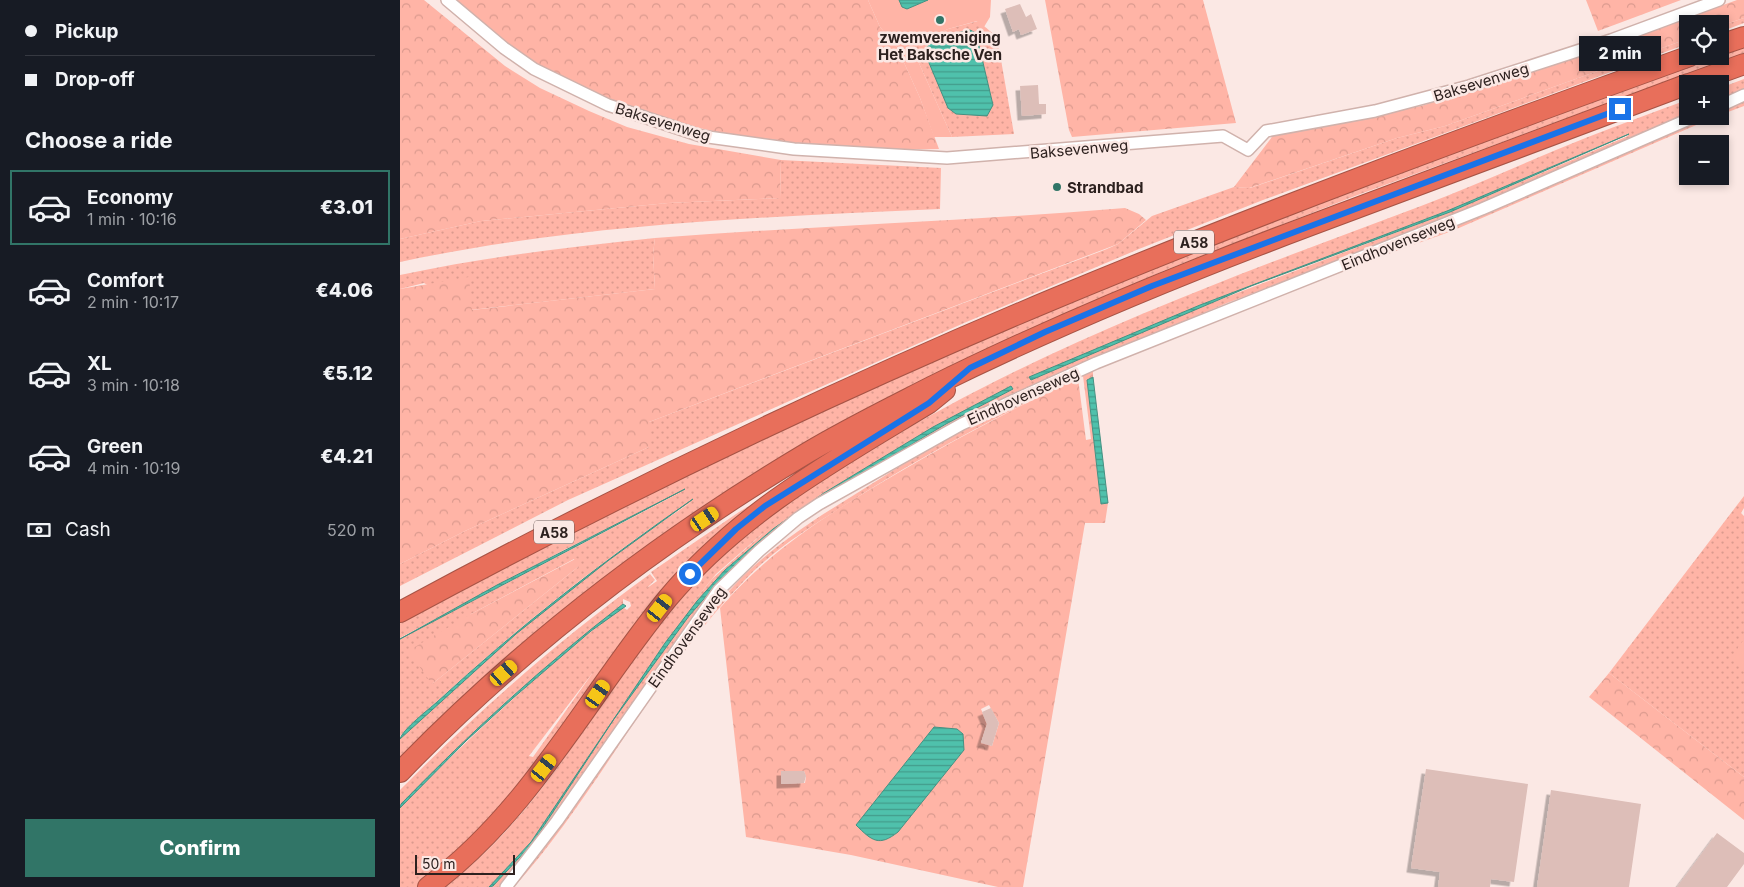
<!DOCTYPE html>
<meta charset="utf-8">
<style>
body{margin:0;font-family:Inter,sans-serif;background:#20242c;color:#f1f3f6;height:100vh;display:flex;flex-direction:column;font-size:19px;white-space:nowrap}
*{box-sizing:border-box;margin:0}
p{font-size:16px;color:#9ea1a6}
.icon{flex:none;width:28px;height:28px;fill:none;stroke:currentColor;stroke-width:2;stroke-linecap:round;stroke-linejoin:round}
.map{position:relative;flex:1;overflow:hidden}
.sheet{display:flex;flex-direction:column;background:#171b24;width:400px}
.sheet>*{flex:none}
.guide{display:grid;align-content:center;height:110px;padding:0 25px;background:#171b24}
.controls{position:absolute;left:1279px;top:15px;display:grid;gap:10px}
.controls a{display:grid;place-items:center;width:50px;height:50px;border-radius:0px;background:#171b24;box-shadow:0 2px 8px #0003;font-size:25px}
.scale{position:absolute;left:15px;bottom:12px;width:100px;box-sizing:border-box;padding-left:5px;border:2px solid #2d211f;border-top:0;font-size:14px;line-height:18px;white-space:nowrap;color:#2d211f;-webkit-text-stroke:4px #fbe8e4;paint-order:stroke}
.end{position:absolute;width:22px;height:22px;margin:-11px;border:6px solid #1a73e8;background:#fff;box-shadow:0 0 0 2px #fff}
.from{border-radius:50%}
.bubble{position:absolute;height:35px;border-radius:0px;background:#171b24;box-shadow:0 2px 8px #0003;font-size:16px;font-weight:800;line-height:35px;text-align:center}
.car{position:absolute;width:15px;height:30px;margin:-15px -8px;border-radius:6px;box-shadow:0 0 4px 1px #0007;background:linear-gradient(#f5c518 24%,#345 0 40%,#f5c518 0 76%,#345 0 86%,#f5c518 0)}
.guide b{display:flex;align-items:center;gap:18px;height:48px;font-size:19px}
.guide b+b{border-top:1px solid #363941}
.guide i{width:12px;height:12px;background:#f1f3f6}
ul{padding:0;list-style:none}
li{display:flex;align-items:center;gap:15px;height:75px;margin:0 10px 8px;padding:0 15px;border:2px solid transparent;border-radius:0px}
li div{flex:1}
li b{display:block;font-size:19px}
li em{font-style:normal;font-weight:800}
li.selected{border-color:#317567}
li>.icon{width:45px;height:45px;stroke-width:1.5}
h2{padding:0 25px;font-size:22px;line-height:60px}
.pay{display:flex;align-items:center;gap:12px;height:55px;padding:0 25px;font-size:19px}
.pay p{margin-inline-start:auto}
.action{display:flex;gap:10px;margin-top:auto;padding:10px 25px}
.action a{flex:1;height:58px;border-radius:0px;background:#317567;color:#fff;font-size:20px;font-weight:800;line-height:58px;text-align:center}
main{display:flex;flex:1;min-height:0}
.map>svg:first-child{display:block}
</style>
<main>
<section class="sheet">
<div class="guide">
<b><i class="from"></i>Pickup</b>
<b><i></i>Drop-off</b>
</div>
<h2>Choose a ride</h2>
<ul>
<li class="selected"><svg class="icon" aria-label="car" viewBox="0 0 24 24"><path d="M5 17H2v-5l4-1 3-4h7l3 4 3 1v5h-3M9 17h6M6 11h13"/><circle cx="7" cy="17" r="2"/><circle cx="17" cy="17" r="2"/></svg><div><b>Economy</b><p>1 min · 10:16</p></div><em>€3.01</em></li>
<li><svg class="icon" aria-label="car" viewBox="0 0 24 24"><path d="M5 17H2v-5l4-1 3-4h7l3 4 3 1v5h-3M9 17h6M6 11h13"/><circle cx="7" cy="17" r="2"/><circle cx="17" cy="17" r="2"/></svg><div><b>Comfort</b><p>2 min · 10:17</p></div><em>€4.06</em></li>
<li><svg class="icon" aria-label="car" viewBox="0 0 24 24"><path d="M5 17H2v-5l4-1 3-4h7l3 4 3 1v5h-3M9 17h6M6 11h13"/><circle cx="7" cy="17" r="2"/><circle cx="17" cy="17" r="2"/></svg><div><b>XL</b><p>3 min · 10:18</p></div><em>€5.12</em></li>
<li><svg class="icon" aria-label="car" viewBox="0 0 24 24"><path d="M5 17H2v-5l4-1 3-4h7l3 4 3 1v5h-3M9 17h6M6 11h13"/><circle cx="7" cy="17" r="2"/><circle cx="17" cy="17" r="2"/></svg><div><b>Green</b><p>4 min · 10:19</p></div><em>€4.21</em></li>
</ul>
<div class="pay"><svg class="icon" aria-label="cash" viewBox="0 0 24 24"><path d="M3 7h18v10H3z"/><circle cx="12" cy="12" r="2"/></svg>Cash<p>520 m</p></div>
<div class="action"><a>Confirm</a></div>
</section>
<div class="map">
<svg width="1344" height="887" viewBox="0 0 1344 887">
<defs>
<pattern id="grass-dots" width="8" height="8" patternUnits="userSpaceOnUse" patternTransform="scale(1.25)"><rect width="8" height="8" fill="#ffb4a6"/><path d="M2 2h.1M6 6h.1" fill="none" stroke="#db9a8e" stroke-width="1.8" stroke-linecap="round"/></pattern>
<pattern id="forest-crowns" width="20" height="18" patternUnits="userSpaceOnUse" patternTransform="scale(1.25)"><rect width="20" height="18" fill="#ffb4a6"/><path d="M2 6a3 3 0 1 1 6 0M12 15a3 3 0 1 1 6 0" fill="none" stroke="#db9a8e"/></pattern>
<pattern id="water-rules" width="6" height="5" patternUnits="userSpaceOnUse" patternTransform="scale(1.25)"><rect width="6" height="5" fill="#4fc1ac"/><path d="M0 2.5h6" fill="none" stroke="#429c8b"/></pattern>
<filter id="shadow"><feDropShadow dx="-4.5" dy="4.5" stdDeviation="0" flood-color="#0004"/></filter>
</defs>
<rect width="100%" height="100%" fill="#fbe8e4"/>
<!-- grass -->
<path fill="url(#grass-dots)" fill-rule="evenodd" d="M 1344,18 L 1344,23 L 1320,32 L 1320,26 Z
M 578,21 L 597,37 L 614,134 L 552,137 L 514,52 L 518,42 L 548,29 Z
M 1287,39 L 1287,44 L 863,200 L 739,249 L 564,323 L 168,500 L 0,586 L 0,564 L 65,531 L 249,447 L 249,422 L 707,249 L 718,244 L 752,216 L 834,187 L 850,188 L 997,138 L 1045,126 Z
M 1344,47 L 1344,53 L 955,196 L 763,271 L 603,341 L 421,435 L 0,758 L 0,739 C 89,651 188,570 293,501 C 262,519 234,540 206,561 C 133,615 65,674 0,736 L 0,639 L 285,490 L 164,550 L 0,638 L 0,621 C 203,516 406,413 616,325 C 855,224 1101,136 1344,47 ZM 174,559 L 178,567 L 32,684 L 71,614 Z
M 1344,79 L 1344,92 L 1320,103 L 1320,88 Z
M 1287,100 L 1288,116 L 991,241 L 827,303 L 674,368 L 575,416 L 400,522 L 337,573 L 102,887 L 92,887 L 132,844 L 214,719 L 289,616 L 325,575 L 383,525 L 431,492 L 546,424 L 612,389 L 611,386 L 424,493 L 373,529 L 325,570 L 265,643 L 131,842 L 92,885 L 89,887 L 45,887 C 166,796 219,645 332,547 C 376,508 425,478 475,448 C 645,344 834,276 1021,206 C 1077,185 1132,159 1188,137 C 1221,124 1254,112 1287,100 ZM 1228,134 L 1228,136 L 1050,212 L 790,311 L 631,380 L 630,378 L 800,305 L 1047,211 ZM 369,528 L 313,578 L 274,625 L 316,574 Z
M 1344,100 L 1344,106 L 1320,115 L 1320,110 Z
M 1306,116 L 1317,116 L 1052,231 L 910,282 L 725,356 L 683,376 L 683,371 L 1065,220 Z
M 381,160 L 541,168 L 540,209 C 359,217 178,224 0,262 L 0,239 L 81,221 L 268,203 L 380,198 Z
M 255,238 L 253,254 L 255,289 L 71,310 L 24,283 L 0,289 L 0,275 C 85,257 168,247 255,238 Z
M 678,374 L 678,378 C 597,416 518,458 442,507 C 407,529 372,551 343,582 C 254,674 199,792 114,887 L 111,887 C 193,797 247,681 330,590 C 365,551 410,522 454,495 C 489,473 525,450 561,430 C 599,410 639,392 678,374 Z
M 385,484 L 354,508 L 114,798 L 20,887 L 0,887 L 0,808 C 67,739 138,674 214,613 L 224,608 L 227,610 L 231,606 L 230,602 L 223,599 L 223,604 L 111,697 L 0,805 L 0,790 C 78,711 160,639 250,574 L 255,580 L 247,588 L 257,581 L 251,572 L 339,512 ZM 194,671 L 133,757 L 129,756 Z
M 1344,496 L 1344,508 L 1341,513 L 1344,516 L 1344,777 L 1209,673 Z"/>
<!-- forest -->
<path fill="url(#forest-crowns)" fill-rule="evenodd" d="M 0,0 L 24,0 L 105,66 L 140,88 L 189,111 L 227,127 L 289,144 L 381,160 L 380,198 L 268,203 L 81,221 L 0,239 Z
M 51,0 L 468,0 L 480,27 L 497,47 L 520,98 L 539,149 C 415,151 289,140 176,85 C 163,79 148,73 135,65 C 106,46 79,21 51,0 Z
M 645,0 L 803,0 L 836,123 L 672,137 L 669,130 Z
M 1186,0 L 1281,0 L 1198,31 Z
M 1337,0 L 1344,0 L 1344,18 L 1320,26 L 1320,24 L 1288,24 L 1287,39 L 1045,126 L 997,138 L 849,188 L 834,187 L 875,133 L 1021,106 L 1179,57 Z
M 725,208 L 739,214 L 746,220 L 718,244 L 249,422 L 249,447 L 65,531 L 0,564 L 0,289 L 69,277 L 72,310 L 255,289 L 253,254 L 255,238 C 412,226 569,221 725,208 Z
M 693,371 L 693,377 L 687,380 L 701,504 L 708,503 L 705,523 L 685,523 L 623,887 L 598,887 L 451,855 L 346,837 L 320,608 C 370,550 425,516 491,477 C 552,441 614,408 678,378 L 686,440 L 691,439 L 683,376 ZM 589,705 L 599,723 L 592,746 L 581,742 L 587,724 L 581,709 ZM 381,771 L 404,771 L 406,777 L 405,783 L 381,784 Z
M 177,558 L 181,563 L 178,567 L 32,684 L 8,651 L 71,614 Z
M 1209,673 L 1344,777 L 1344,820 L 1189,697 Z"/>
<!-- pitch -->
<path fill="#ffb4a6" d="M 468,0 L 591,0 L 590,17 L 584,27 L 577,21 L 548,29 L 519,42 L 514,52 L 552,137 L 534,137 L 520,98 L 497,47 L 480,27 Z
M 1344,640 L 1344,672 C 1333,663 1333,650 1344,640 Z"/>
<!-- water -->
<path fill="url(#water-rules)" stroke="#459182" d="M 499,0 L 528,0 L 507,9 L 502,7 Z
M 570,30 L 576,33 L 593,105 L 587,116 L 556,114 L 548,108 L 524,51 C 531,38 556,33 570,30 Z
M 1229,134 L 1050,212 L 851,286 L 631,380 L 629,377 L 800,305 L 1047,211 Z
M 693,377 L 708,503 L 701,504 L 687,380 Z
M 611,386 L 613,389 L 546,424 L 431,492 L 383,525 L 325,575 L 289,616 L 214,719 L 132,844 L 93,886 L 89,887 L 131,842 L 265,643 L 297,601 L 325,570 L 373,529 L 424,493 L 533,427 Z
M 285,489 L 0,639 L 97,585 Z
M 293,499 L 209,560 L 116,634 L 0,739 C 3,729 28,710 37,702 C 117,628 203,561 293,499 Z
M 223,604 L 226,606 L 191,631 L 112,699 L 67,740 L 0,808 L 1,804 C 71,732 144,665 223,604 Z
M 534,727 L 557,729 L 563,734 L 564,750 L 498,832 C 479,847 472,841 456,825 Z"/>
<!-- building -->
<path fill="#ddbeb8" filter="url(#shadow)" d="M 620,4 L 626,17 L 631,14 L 637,29 L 621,35 L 619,29 L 613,32 L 605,9 Z
M 638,85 L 639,104 L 646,104 L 646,114 L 622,116 L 620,86 Z
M 591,708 L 599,723 L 592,746 L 581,743 L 587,724 L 582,712 Z
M 1026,769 L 1128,784 L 1114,882 L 1091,879 L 1090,887 L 1038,887 L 1040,872 L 1011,868 Z
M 381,771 L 404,771 L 406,776 L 404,783 L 381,784 Z
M 1151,790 L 1241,804 L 1229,887 L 1137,887 Z
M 1317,833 L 1344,853 L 1344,864 L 1327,887 L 1277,887 Z"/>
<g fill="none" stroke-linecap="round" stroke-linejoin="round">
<defs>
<path id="minor" d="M 47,0 L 104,48 L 134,69 L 208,105 L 301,136 L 394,149 L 547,158 L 823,136 L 848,150 L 866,131 L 975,111 L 1069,86 L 1211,40 L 1319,0
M 1320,106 L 1344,95
M 106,887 L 157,821 L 319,590 L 359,551 L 398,518 L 419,504 L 562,424 L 696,363 L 1082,209 L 1296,116"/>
<path id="motorway" d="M 1320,45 L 1344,37
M 1289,84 L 1344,64
M 0,612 C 213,497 433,391 656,298 C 865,211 1077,133 1290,56
M 0,772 C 120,648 259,541 407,453 C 447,429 490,408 531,387 C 654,326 778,275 906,227 C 1033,179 1160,131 1288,84
M 28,887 C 131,811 188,695 268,598 C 340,512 435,460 529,403 L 545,390"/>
</defs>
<!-- minor casing -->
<use href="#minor" stroke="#d0b2ac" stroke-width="14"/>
<!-- motorway casing -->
<use href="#motorway" stroke="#a75446" stroke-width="22"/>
<!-- minor -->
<use href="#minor" stroke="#fff" stroke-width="11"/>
<!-- motorway -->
<use href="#motorway" stroke="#e86f5b" stroke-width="20"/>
</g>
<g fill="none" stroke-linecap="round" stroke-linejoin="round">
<!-- route -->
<path stroke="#1a73e8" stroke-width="6" d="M 290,574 L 336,529 L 365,506 L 529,403 L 570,368 L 645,332 L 752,286 L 1220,109"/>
</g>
<!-- markers -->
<g fill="#317567" stroke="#fbe8e4" stroke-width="2">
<circle cx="540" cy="20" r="5"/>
<circle cx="657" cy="187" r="5"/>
</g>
<g text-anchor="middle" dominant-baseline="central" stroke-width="5" stroke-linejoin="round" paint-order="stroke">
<!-- shield labels -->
<g fill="#fbe8e4" stroke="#6b5d5a" stroke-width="1">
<rect x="774" y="230.5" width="40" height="23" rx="4"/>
<rect x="134" y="520.5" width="40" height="23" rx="4"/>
</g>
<g font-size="14" font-weight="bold" fill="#2d211f">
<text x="794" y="242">A58</text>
<text x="154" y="532">A58</text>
</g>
<!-- poi labels -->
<g font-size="15" font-weight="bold" fill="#2d211f" stroke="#fbe8e4">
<text x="540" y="37">zwemvereniging<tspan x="540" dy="17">Het Baksche Ven</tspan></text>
<text x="667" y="187" text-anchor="start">Strandbad</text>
</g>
<!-- street labels -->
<g font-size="15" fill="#2d211f" stroke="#fbe8e4">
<text transform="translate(1081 82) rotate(-17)">Baksevenweg</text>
<text transform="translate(263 122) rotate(17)">Baksevenweg</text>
<text transform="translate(679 149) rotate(-5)">Baksevenweg</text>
<text transform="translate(998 243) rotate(-22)">Eindhovenseweg</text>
<text transform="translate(623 396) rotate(-24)">Eindhovenseweg</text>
<text transform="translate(287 637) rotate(-54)">Eindhovenseweg</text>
</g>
</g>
</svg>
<div class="controls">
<a><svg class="icon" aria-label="locate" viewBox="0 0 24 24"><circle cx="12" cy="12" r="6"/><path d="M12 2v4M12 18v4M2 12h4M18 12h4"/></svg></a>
<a>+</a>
<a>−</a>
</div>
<div class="scale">50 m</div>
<i class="end from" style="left:290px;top:574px"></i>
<i class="end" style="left:1220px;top:109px"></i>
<div class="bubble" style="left:1179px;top:36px;width:82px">2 min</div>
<i class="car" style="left:305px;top:519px;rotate:56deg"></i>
<i class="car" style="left:260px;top:608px;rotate:38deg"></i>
<i class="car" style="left:104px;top:673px;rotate:49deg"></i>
<i class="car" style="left:198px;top:694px;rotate:35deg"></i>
<i class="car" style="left:144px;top:768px;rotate:38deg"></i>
</div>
</main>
